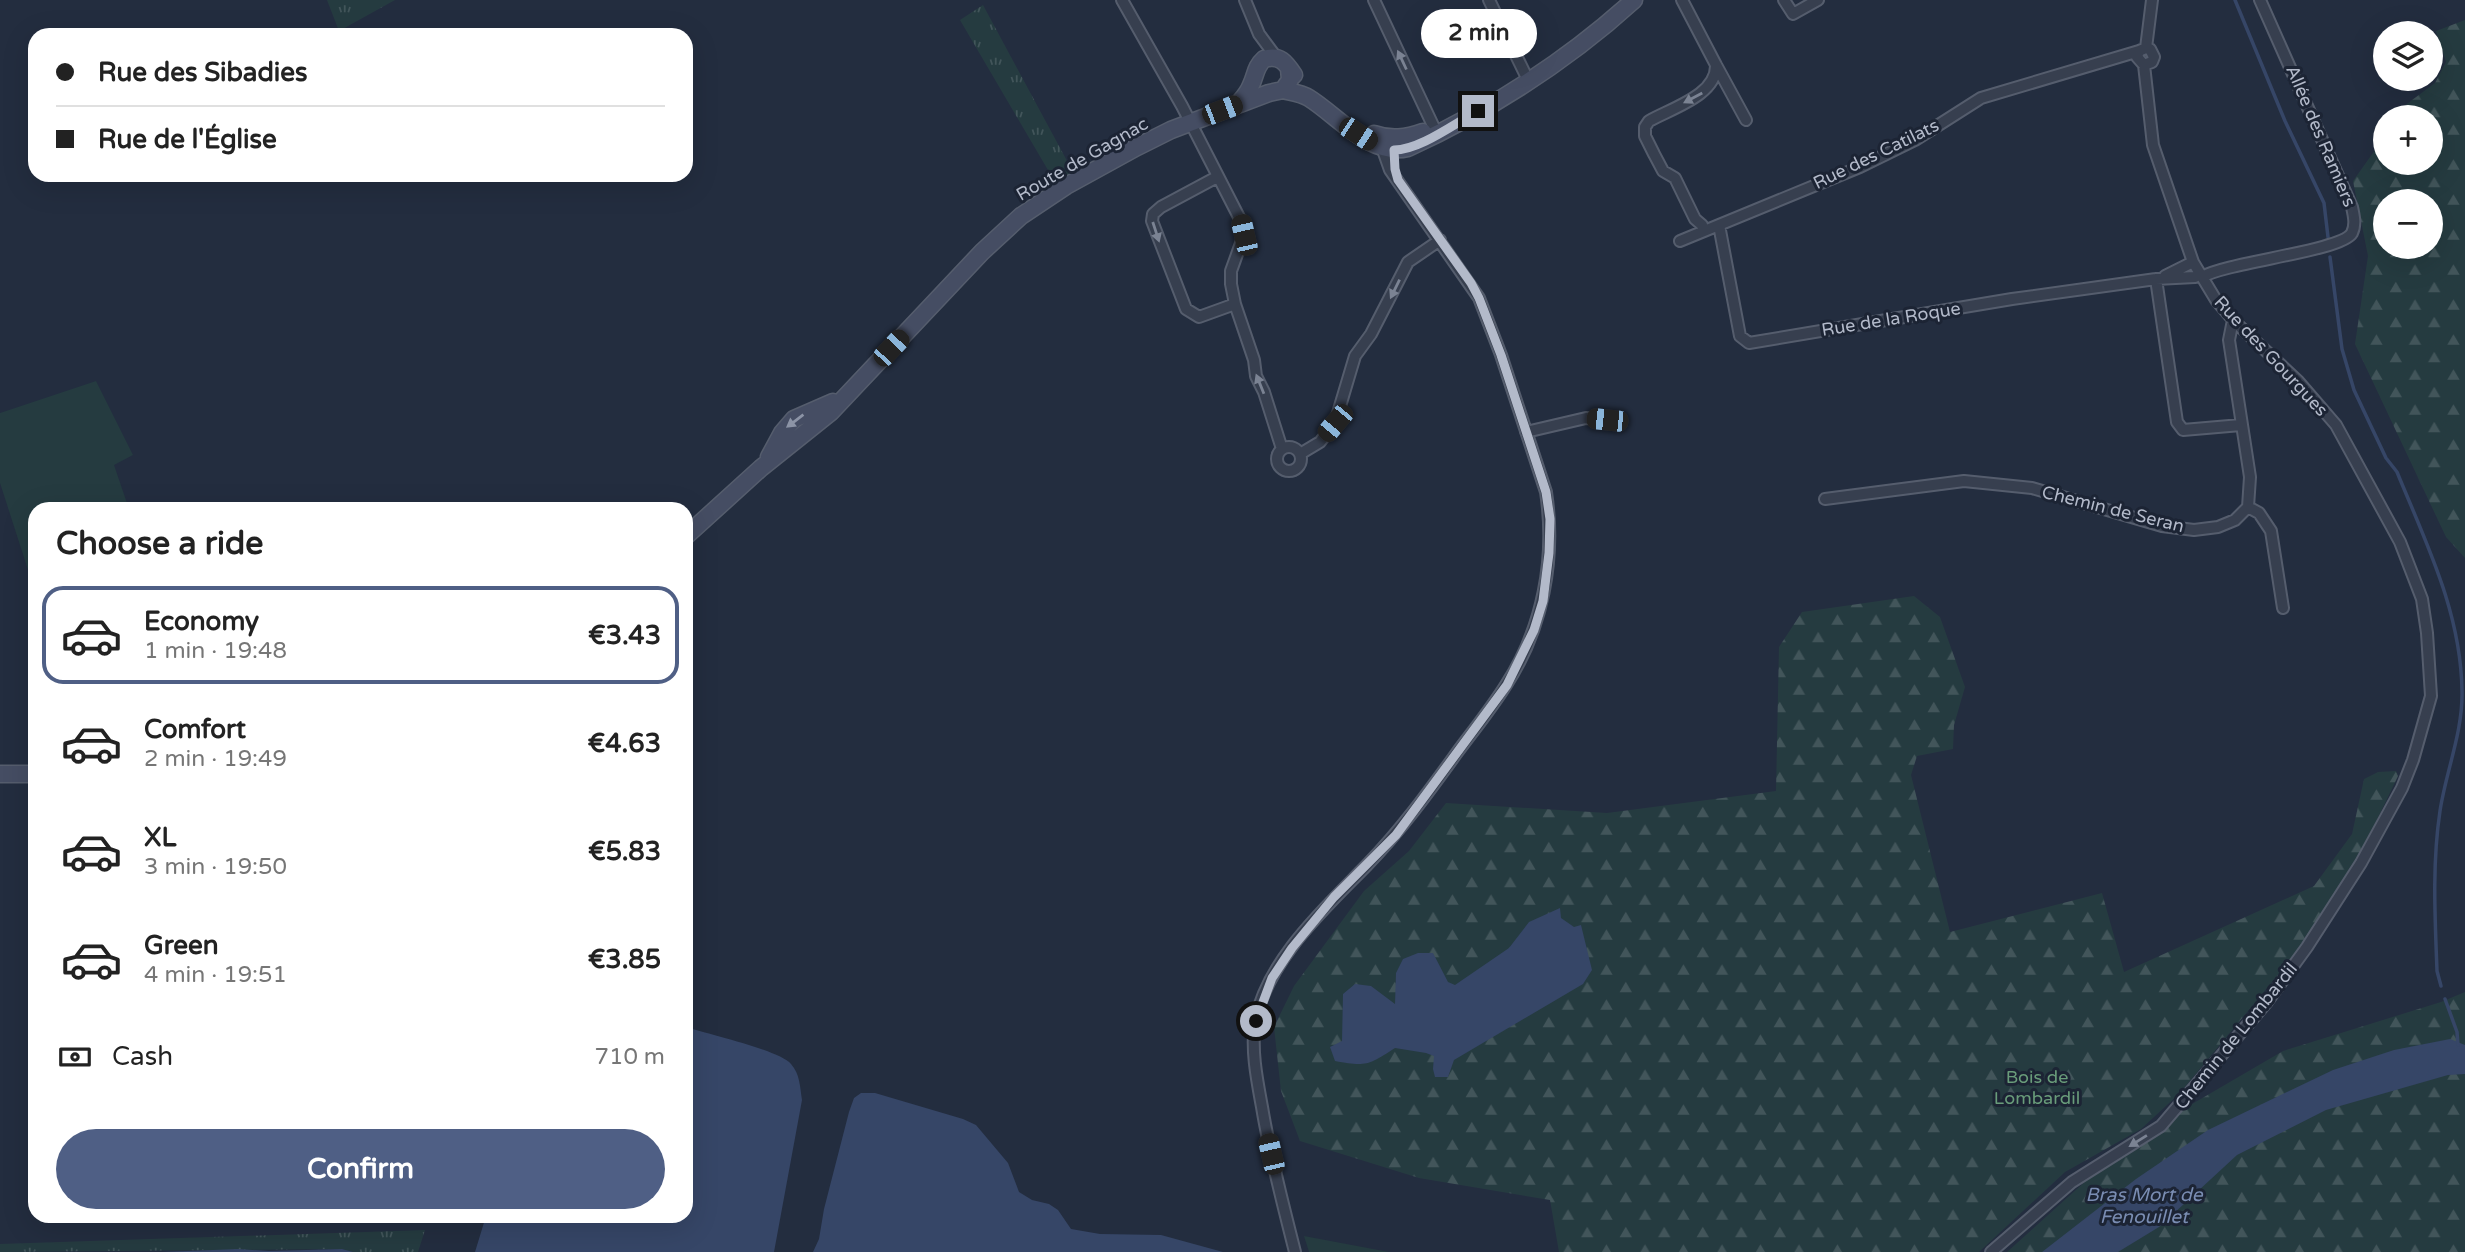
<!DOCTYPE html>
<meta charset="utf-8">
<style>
body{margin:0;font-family:"Varela Round",sans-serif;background:#f6f6f6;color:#222;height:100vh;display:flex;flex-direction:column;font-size:26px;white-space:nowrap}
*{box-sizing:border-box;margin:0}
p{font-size:23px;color:#767676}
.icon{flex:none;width:38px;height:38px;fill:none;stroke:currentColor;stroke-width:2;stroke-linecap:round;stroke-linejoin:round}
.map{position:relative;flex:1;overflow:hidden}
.details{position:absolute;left:28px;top:502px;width:665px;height:721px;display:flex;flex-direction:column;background:#fff;border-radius:21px;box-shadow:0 7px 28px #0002}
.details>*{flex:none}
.guide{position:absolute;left:28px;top:28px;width:665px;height:154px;border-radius:21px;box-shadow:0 7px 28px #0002;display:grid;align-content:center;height:154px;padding:0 28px;background:#fff}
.buttons{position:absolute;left:2373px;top:21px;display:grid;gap:14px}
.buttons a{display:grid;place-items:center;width:70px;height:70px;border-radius:50%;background:#fff;box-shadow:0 7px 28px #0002;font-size:35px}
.end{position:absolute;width:32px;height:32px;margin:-16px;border:9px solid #b3baca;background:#111;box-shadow:0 0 0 4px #111}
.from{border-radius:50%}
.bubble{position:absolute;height:49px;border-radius:24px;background:#fff;box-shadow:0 7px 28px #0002;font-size:23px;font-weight:800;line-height:49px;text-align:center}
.car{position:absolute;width:21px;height:42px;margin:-21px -10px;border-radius:9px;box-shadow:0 0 5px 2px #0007;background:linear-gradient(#222 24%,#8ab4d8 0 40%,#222 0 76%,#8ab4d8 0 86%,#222 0)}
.guide b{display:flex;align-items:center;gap:24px;height:66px;font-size:26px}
.guide b+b{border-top:2px solid #e0e0e0}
.guide i{width:18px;height:18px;background:#222}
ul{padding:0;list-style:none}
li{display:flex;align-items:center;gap:21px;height:98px;margin:0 14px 10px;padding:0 14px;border:4px solid transparent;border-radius:21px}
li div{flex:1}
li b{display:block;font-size:26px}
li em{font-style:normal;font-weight:800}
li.on{border-color:#4f5f85}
li>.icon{width:63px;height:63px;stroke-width:1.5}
h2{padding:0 28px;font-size:32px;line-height:84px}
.pay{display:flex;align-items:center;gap:18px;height:77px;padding:0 28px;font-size:26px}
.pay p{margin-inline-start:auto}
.cta{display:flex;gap:14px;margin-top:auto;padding:14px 28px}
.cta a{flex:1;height:80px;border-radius:42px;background:#4f5f85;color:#fff;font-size:28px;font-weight:800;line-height:80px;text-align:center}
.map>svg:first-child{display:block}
</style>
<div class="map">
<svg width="2465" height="1252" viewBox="0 0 2465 1252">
<defs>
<pattern id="grass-tufts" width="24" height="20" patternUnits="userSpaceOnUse" patternTransform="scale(1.75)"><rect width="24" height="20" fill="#253b40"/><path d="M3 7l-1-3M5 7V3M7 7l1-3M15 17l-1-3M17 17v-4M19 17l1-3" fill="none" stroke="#42555a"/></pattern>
<pattern id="forest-firs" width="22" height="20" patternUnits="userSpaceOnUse" patternTransform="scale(1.75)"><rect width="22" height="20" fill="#253b40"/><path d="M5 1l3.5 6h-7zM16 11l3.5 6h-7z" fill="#42555a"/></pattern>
</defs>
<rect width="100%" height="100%" fill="#232d3f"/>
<!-- grass -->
<path fill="url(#grass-tufts)" d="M 327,0 L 395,0 L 339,31 Z
M 983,5 L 1073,172 L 1055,182 L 960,20 Z
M 425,1230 L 418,1252 L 353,1252 L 342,1249 L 0,1252 L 0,1244 Z"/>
<!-- forest -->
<path fill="url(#forest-firs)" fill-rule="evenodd" d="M 2465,20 L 2465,558 L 2446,537 L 2355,344 L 2368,256 L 2353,181 L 2385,136 L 2385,163 L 2431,163 L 2431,117 L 2397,117 L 2404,106 L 2435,83 L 2446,62 L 2436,31 ZM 2385,201 L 2431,201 L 2431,247 L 2385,247 Z
M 1914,596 L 1940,617 L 1965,687 L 1954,725 L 1953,749 L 1917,756 L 1911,775 L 1950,932 L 2102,893 L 2124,972 L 2314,886 L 2352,834 L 2364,779 L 2378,772 L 2396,771 L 2398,776 L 2360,855 L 2297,952 L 2179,1094 L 2141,1129 L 2065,1172 L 1979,1252 L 1559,1252 L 1550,1200 L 1419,1178 L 1300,1141 L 1281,1091 L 1274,1027 L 1294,986 L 1364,891 L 1409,851 L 1446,803 L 1607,813 L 1776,791 L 1779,647 L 1802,612 Z
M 2465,992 L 2465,1252 L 2007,1252 L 2088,1179 L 2187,1107 L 2283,1051 L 2441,1002 Z"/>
<!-- garden -->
<path fill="#253b40" d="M 96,381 L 133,455 L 114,465 L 129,509 L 35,509 L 35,571 L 29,573 L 0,483 L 0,413 Z
M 1304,1236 L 1389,1252 L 1309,1252 Z"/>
<!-- water -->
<path fill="#364667" d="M 1560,908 L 1561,918 L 1574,927 L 1581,925 L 1592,970 L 1583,984 L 1454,1060 L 1448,1077 L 1435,1077 L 1433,1069 L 1434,1056 L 1426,1053 L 1395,1048 C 1369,1065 1366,1067 1335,1061 L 1330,1047 L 1342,1041 L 1343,994 L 1355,984 L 1371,986 L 1395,1004 L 1396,973 L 1403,959 L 1418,953 L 1433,953 L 1448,982 L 1455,985 L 1509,948 L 1529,922 Z
M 686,1027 C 707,1034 779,1050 791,1064 C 800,1074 800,1087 802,1100 L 774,1252 L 475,1252 L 486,1216 L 686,1216 Z
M 2450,1039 L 2465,1045 L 2465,1074 L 2448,1075 L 2326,1110 L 2237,1155 L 2159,1227 L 2118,1252 L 2042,1252 L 2136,1179 L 2208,1130 L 2333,1070 L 2394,1050 Z
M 861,1093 L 875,1093 L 963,1119 L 976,1125 L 1008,1163 L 1019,1192 L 1032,1200 L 1049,1204 L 1058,1210 L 1071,1229 L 1100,1234 L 1161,1235 L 1223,1252 L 813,1252 L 819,1239 L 824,1209 L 849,1112 L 854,1098 Z
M 238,1249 L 269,1251 L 342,1249 L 353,1252 L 162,1252 Z"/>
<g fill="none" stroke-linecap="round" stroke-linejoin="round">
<!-- stream -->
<path stroke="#364667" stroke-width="3.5" d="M 2235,0 L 2285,121 L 2324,203 L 2328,237
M 2330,257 L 2342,349 L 2354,390 L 2386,458 L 2397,472 C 2426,543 2461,612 2462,691 C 2463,732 2446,771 2440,811 C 2432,864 2435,918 2437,971 L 2441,986
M 2445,999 L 2457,1032 L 2458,1045"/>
<defs>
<path id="minor" d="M 1122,0 L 1182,106 L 1241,221 L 1244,235 L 1231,271 L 1231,284 L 1235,304 L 1254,360 L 1256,376 L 1264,392 L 1282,449
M 1245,0 L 1259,34 L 1276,57
M 1374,0 L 1437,134
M 1489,0 L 1529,82
M 1682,0 L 1716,65 C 1717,95 1672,108 1649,121 L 1645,127 L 1645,136 L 1654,154 L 1663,171 L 1675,178 L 1695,219 L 1702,225 L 1704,231
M 1784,0 L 1793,14 L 1818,0
M 2146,48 L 2152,0
M 1716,65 L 1746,120
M 1217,177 L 1161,207 L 1153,214 L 1152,221 L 1186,309 L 1199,317 L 1235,304
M 1719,225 L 1740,336 L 1749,343 L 2012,299 L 2156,279 L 2195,277 L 2200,274
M 1680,241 L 1860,167 L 1915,140 L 1981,98 L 2139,51
M 2165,276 L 2193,262
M 2202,277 C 2227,262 2342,251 2352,233 C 2356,225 2354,216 2352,207 L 2260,0
M 2156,279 L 2177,422 L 2183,430 L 2241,425
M 1526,432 L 1586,418 L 1607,420
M1277 459a12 12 0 1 1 24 0a12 12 0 1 1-24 0Z
M 1300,454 L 1320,442 L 1335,423 L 1355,356 L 1371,334 L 1408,262 L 1440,240
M 1825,499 L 1964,481 L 2032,488 L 2162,526 L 2194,530 L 2218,527 L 2235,520 L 2248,507 L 2250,477 L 2229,340 L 2232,325 L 2234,321
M 2248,507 L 2259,513 L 2271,531 L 2283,608
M 1295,1252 C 1283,1204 1270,1156 1262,1107 C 1257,1080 1251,1051 1255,1023 C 1266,961 1325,908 1367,865 C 1400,831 1428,793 1456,754 C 1473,731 1491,709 1506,685 C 1543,628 1556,559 1546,492 L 1501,355 L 1479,298 L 1390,170 L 1384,153 L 1387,143
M 1991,1252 L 2072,1182 L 2161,1126 L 2267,1002 L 2307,947 L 2361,863 L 2402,788 L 2413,760 L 2431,696 L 2427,633 L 2422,599 L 2400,542 L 2336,425 L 2298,381 L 2234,321 L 2216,300 L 2193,262 L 2153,145 L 2144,65 L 2137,57 L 2139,51 L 2146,48 L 2150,49 L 2154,57 L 2152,62 L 2144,65"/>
<path id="secondary" d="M 1283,90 C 1291,92 1301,93 1309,98 C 1338,116 1370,157 1408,148 C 1490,110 1567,61 1634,0
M 1238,104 C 1243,98 1248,93 1251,85 C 1256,75 1255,67 1264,59 C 1280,54 1286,63 1294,75
M 1374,134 C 1391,140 1406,138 1423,132
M 769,457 L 782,433 L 794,419 L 833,402
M 686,536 L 761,468 L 831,412 L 982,252 L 1021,216 L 1066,186 L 1137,147 L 1171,130 L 1269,93 L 1283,90 L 1290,80 L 1289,68
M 0,774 L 35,774"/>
</defs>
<!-- minor casing -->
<use href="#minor" stroke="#555d6d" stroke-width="14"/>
<!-- secondary casing -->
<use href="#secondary" stroke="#555d6d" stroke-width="19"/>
<!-- minor -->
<use href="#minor" stroke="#373f4f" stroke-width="10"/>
<!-- secondary -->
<use href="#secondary" stroke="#454d63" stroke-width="16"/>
</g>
<!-- one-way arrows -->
<defs><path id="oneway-solid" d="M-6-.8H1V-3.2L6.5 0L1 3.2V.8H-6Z" transform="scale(1.75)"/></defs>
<g fill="#7b8393">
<use href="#oneway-solid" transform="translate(1402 60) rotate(-115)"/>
<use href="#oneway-solid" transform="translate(1693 98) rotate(152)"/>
<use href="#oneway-solid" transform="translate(1156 232) rotate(72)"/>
<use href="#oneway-solid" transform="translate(1395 289) rotate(116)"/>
<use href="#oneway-solid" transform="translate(1260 384) rotate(-112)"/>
<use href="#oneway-solid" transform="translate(2138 1141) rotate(148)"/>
</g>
<use fill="#8c94a6" href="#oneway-solid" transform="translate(795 421) rotate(143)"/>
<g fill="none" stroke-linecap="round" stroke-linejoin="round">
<!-- route -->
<path stroke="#b3baca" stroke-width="9" d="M 1256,1021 L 1272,978 L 1292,948 L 1334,897 L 1396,835 L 1507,685 L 1534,630 L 1543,601 L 1549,553 L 1550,519 L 1546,492 L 1501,355 L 1479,298 L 1471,283 L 1398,180 L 1395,169 L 1394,150 C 1420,150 1455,123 1478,111"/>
</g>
<g text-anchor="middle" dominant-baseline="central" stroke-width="6" stroke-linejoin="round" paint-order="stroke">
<!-- street labels -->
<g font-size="18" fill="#b3baca" stroke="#1c2434">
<text transform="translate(2321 136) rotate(67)">Allée des Ramiers</text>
<text transform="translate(1876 154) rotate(-26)">Rue des Catilats</text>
<text transform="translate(1082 159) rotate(-30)">Route de Gagnac</text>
<text transform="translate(1891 319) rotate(-9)">Rue de la Roque</text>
<text transform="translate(2271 356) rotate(47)">Rue des Gourgues</text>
<text transform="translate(2113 509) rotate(14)">Chemin de Seran</text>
<text transform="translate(2236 1036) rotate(-51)">Chemin de Lombardil</text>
</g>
<!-- park labels -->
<g font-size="18" fill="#699c7a" stroke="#1c2434">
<text x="2037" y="1077">Bois de<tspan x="2037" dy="21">Lombardil</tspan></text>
</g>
<!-- water labels -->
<g font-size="19" font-style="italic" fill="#7a8db3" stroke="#1c2434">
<text x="2144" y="1195">Bras Mort de<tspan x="2144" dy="22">Fenouillet</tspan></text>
</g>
</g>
</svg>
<div class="buttons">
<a><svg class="icon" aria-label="layers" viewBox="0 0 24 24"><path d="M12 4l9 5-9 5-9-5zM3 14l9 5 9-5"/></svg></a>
<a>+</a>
<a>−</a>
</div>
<i class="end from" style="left:1256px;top:1021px"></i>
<i class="end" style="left:1478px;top:111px"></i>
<div class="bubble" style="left:1421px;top:9px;width:116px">2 min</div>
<i class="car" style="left:1222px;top:110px;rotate:69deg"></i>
<i class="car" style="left:1358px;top:134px;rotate:123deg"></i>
<i class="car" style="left:1244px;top:235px;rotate:347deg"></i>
<i class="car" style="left:891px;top:348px;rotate:43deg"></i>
<i class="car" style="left:1607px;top:420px;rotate:276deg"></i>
<i class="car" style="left:1335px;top:423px;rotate:220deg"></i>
<i class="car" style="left:1271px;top:1154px;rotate:347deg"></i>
<div class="guide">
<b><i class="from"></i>Rue des Sibadies</b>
<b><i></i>Rue de l'Église</b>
</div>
<section class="details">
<h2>Choose a ride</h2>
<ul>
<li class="on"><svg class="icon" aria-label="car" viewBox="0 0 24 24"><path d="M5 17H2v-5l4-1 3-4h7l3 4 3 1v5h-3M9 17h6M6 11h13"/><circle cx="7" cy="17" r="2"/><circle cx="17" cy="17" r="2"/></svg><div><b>Economy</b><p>1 min · 19:48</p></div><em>€3.43</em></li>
<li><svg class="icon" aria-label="car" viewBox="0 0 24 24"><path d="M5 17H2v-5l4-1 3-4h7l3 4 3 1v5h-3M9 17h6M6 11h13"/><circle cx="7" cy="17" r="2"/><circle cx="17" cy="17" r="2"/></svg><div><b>Comfort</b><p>2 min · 19:49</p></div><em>€4.63</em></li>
<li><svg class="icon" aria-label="car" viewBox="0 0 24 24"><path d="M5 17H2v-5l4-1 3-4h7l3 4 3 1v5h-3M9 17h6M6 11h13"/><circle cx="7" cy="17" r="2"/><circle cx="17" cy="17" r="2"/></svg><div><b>XL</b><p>3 min · 19:50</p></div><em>€5.83</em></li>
<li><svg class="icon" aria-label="car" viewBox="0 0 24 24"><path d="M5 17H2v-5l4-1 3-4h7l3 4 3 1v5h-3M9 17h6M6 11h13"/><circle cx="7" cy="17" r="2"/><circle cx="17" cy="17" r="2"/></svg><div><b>Green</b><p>4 min · 19:51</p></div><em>€3.85</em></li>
</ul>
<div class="pay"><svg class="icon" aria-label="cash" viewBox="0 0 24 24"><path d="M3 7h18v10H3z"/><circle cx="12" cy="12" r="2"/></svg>Cash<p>710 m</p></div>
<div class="cta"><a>Confirm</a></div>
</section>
</div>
